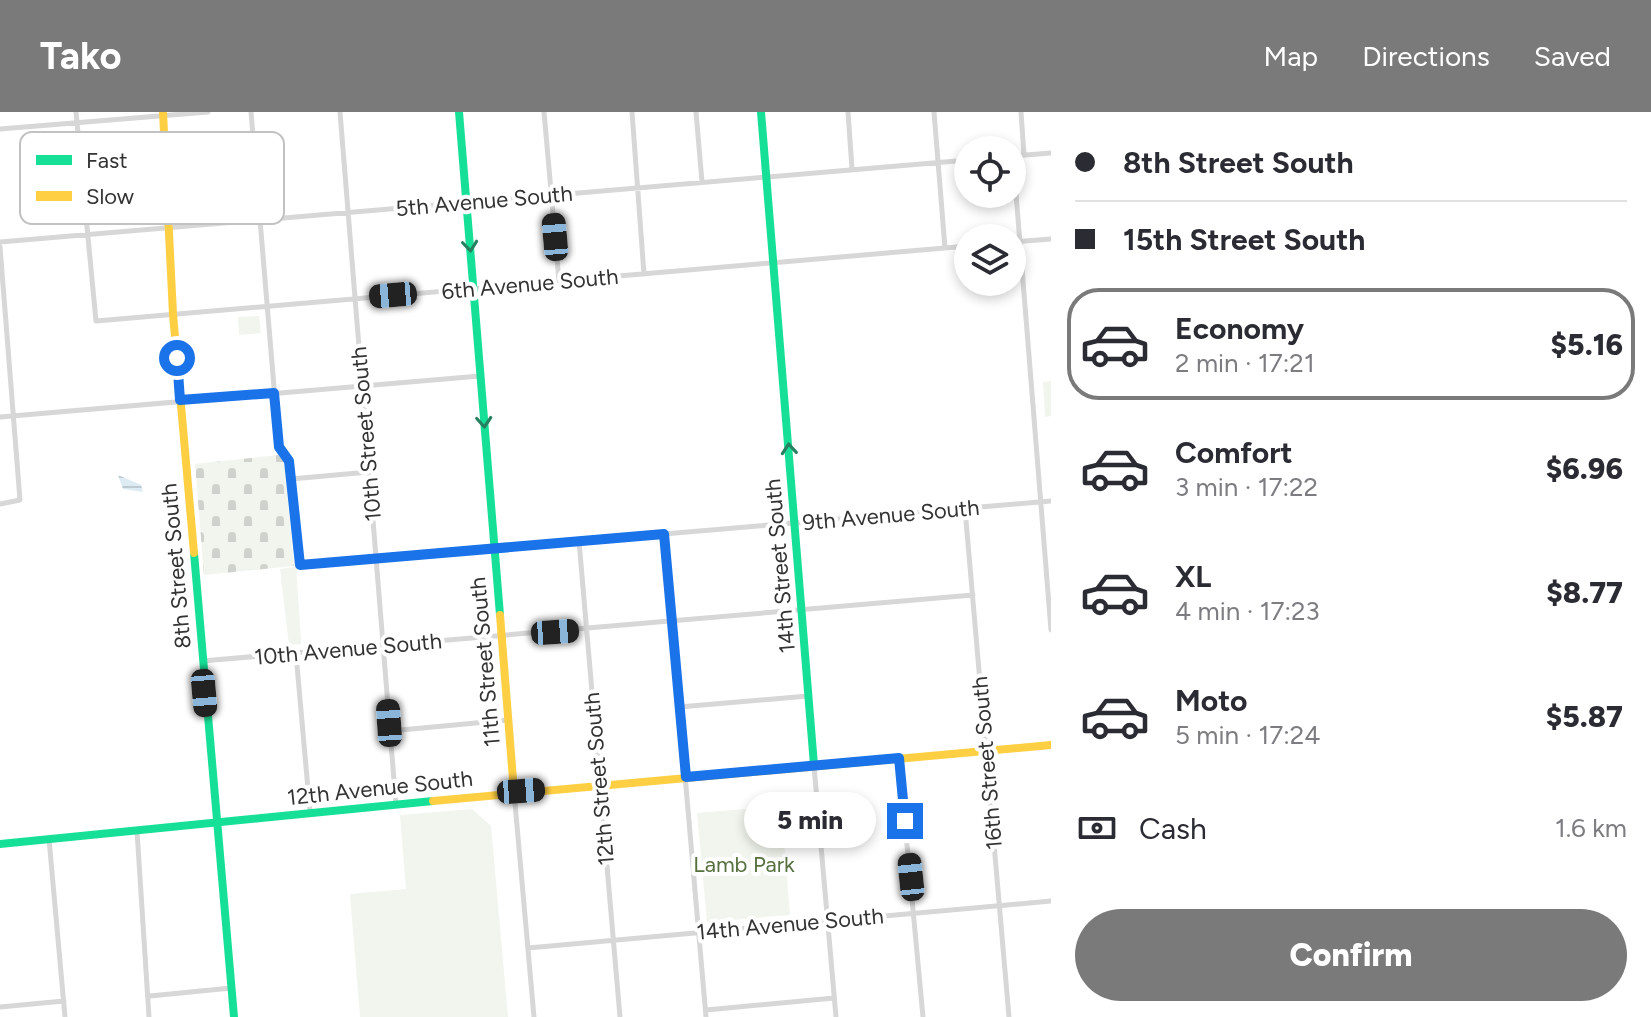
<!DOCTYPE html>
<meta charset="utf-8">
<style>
body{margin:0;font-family:Figtree,sans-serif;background:#f2f2f3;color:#2b2b33;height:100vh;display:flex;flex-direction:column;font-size:30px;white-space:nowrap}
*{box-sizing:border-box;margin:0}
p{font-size:26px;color:#7c7c81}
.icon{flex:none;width:44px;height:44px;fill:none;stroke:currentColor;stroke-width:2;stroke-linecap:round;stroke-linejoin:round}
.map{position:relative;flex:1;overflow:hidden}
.drawer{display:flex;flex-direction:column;background:#fff;width:600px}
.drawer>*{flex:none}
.hud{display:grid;align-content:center;height:176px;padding:0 24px;background:#fff}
.tools{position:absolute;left:954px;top:24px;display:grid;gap:16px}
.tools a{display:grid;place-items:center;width:72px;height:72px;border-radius:50%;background:#fff;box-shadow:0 4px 12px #0003;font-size:40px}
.end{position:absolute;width:36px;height:36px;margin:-18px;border:10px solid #1a73e8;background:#fff;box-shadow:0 0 0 4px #fff}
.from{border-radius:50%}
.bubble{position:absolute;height:56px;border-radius:28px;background:#fff;box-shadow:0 4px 12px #0003;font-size:26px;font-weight:800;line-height:56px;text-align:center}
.car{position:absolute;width:24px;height:48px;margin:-24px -12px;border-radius:10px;box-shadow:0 0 6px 2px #0007;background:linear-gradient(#222 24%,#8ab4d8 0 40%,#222 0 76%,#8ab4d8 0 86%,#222 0)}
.hud b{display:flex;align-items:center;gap:28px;height:76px;font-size:30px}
.hud b+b{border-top:2px solid #e1e1e2}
.hud i{width:20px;height:20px;background:#2b2b33}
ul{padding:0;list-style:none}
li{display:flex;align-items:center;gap:24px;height:112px;margin:0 16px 12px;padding:0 8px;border:4px solid transparent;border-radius:32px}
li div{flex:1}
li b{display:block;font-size:30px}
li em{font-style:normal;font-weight:800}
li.active{border-color:#7a7a7a}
li>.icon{width:72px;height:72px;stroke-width:1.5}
.pay{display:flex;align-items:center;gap:20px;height:88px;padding:0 24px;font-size:30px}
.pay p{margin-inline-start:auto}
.button{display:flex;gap:16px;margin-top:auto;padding:16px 24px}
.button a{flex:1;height:92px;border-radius:48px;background:#7a7a7a;color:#fff;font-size:32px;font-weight:800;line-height:92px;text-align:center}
header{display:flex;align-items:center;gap:48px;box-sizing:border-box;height:112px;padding:0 40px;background:#7a7a7a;color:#fff}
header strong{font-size:38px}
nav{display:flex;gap:44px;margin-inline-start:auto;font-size:28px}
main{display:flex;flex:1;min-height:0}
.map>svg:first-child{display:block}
</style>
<header>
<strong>Tako</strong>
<nav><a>Map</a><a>Directions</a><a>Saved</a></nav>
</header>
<main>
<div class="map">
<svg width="1051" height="905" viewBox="0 0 1051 905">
<defs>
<pattern id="cemetery-stones" width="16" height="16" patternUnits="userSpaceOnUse" patternTransform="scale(2)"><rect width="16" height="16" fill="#f1f5ed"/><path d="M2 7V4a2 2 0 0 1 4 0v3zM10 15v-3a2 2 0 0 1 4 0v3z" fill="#cfd2cc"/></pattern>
<pattern id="water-rules" width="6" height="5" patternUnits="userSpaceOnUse" patternTransform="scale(2)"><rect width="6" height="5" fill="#ddebf3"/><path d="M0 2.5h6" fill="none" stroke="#becad1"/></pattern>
</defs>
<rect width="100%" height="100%" fill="#fff"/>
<!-- green -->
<path fill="#f1f5ed" d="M 259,204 L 261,221 L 239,223 L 238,205 Z
M 1051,269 L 1051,304 L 1045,305 L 1043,270 Z
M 296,455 L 301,528 L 301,532 L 289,533 L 280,457 Z
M 781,694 L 790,803 L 707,810 L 697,701 Z
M 472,697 L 491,714 L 508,905 L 360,905 L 350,782 L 406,777 L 400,703 Z"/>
<!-- cemetery -->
<path fill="url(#cemetery-stones)" d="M 278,343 L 284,349 L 294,454 L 204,463 L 195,352 Z"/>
<!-- water -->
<path fill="url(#water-rules)" d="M 118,363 L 141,373 L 143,380 L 123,377 Z"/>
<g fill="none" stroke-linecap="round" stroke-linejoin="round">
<!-- street -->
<path stroke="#d7d7d7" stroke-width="5" d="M 76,0 L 96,209 L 968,134
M 251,0 L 279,335 L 289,349 L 300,453 L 1051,389
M 340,0 L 396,693
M 544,0 L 559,169
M 632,0 L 644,162
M 696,0 L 702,70
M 848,0 L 852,57
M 934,0 L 945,136
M 1021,0 L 1024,43
M 0,17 L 208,0
M 1013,44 L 1051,518
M 1013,44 L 1051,41
M 0,130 L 968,48
M 1012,130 L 1051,127
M 0,135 L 20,388 L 0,392
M 0,305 L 480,264
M 291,367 L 369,360
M 965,397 L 1009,905
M 664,422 L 706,905
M 579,429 L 620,905
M 296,542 L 310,700
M 202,549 L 973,483
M 679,595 L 808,584
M 390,619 L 508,608
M 899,647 L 923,905
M 814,654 L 836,905
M 514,680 L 534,905
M 137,719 L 149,905
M 49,727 L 65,905
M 528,836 L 1051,789
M 150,884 L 231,876
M 0,895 L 64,889
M 706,898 L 834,886"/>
<!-- fast -->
<path stroke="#16e098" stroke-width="8" d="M 459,0 L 500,503
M 761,0 L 814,653
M 194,441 L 234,905
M 0,732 L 433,689"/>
<!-- slow -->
<path stroke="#ffcf43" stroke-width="8" d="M 163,0 L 173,202 L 194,441
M 500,503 L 514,680
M 433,689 L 1051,633"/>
</g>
<!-- one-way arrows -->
<defs><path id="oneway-chevron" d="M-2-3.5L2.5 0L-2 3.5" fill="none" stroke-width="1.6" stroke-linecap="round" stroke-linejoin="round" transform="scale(2)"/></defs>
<g stroke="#268160">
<use href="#oneway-chevron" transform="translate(470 134) rotate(84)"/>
<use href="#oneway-chevron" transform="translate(484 310) rotate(86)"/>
<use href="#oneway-chevron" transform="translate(789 337) rotate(-95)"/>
</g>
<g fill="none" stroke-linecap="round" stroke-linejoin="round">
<!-- route -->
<path stroke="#1a73e8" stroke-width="10" d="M 177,246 L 180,288 L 274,281 L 279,335 L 289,349 L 300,453 L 664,422 L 686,665 L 899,646 L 905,709"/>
</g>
<g text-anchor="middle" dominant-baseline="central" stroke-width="8" stroke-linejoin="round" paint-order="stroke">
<!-- street labels -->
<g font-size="22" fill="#333" stroke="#fff">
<text transform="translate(484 89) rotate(-5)">5th Avenue South</text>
<text transform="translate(530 172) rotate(-5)">6th Avenue South</text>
<text transform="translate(366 322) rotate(-95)">10th Street South</text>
<text transform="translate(891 403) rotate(-5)">9th Avenue South</text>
<text transform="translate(176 454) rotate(-95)">8th Street South</text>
<text transform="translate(780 454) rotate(-95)">14th Street South</text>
<text transform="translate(348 537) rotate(-5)">10th Avenue South</text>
<text transform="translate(485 550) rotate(-95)">11th Street South</text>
<text transform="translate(987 651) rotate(-95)">16th Street South</text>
<text transform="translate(599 667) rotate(-95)">12th Street South</text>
<text transform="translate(380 676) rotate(-6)">12th Avenue South</text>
<text transform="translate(790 812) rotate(-5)">14th Avenue South</text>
</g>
<!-- park labels -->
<g font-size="22" fill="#56703f" stroke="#fff">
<text x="744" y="752">Lamb Park</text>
</g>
</g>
<!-- legend -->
<rect x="20" y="20" width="264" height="92" rx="12" fill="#fff" stroke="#c2c2c2" stroke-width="2"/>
<rect x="36" y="43" width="36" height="10" fill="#16e098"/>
<rect x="36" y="79" width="36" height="10" fill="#ffcf43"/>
<g font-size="22" fill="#333">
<text x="86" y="56">Fast</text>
<text x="86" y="92">Slow</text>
</g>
</svg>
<div class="tools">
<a><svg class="icon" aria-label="locate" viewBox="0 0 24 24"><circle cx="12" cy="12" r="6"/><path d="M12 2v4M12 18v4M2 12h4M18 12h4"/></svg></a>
<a><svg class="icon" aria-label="layers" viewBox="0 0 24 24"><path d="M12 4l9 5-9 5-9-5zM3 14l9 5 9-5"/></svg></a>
</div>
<i class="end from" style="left:177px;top:246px"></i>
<i class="end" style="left:905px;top:709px"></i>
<div class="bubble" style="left:744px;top:680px;width:132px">5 min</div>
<i class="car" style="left:555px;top:125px;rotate:355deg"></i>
<i class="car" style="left:393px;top:183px;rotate:265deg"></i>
<i class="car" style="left:555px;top:520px;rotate:86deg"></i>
<i class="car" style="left:204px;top:581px;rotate:175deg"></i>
<i class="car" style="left:389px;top:611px;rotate:356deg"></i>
<i class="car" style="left:521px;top:679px;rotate:86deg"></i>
<i class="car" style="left:911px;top:765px;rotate:354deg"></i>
</div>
<section class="drawer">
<div class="hud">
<b><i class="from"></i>8th Street South</b>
<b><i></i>15th Street South</b>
</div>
<ul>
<li class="active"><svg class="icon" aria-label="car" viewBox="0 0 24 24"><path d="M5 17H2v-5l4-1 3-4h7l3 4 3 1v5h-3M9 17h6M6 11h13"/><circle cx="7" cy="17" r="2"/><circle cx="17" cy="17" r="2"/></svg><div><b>Economy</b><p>2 min · 17:21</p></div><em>$5.16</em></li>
<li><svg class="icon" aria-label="car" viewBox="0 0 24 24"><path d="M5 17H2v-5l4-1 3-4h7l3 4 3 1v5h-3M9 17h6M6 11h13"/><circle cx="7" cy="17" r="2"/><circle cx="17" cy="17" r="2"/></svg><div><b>Comfort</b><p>3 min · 17:22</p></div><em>$6.96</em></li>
<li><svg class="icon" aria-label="car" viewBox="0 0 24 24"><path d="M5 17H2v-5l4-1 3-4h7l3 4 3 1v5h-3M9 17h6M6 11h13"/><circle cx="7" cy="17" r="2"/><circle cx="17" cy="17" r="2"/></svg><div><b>XL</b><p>4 min · 17:23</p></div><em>$8.77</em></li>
<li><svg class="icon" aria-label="car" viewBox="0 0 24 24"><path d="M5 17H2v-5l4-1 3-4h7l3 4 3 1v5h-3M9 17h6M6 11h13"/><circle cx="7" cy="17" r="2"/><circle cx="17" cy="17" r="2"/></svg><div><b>Moto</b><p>5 min · 17:24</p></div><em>$5.87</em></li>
</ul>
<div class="pay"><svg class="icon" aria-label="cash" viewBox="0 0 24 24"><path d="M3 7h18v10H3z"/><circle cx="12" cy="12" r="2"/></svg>Cash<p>1.6 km</p></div>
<div class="button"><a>Confirm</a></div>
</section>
</main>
